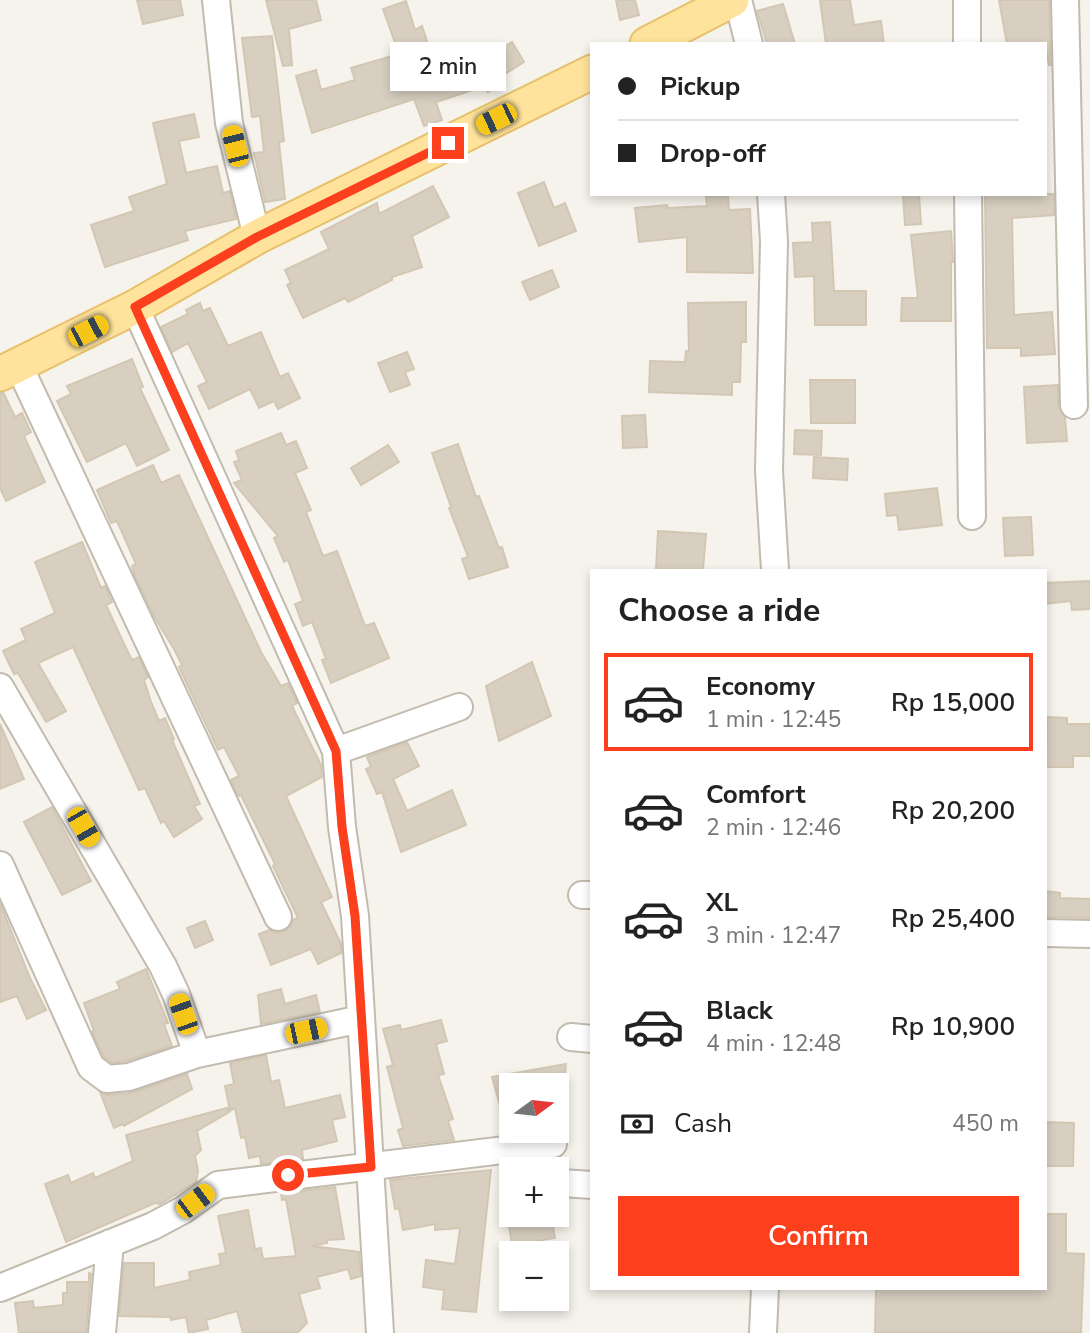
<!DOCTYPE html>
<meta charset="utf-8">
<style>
body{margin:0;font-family:"Nunito Sans",sans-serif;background:#f6f6f6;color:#222;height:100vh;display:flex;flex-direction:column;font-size:26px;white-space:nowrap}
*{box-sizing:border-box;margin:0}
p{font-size:23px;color:#767676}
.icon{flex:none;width:38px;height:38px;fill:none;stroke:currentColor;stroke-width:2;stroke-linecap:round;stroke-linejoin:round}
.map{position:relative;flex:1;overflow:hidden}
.details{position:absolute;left:590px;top:569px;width:457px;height:721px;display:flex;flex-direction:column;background:#fff;border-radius:0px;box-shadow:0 4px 10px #0003}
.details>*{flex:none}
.top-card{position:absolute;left:590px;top:42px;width:457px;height:154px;border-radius:0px;box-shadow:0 4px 10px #0003;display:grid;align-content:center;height:154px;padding:0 28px;background:#fff}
.needle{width:46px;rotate:75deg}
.fabs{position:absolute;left:499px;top:1073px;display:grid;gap:14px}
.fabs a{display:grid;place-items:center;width:70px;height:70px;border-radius:0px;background:#fff;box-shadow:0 4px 10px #0003;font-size:35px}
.end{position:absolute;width:32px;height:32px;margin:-16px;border:9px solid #fc3f1d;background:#fff;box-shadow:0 0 0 4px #fff}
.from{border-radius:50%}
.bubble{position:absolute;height:49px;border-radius:0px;background:#fff;box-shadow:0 4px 10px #0003;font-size:23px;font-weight:600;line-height:49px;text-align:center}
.car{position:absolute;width:21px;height:42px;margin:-21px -10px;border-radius:9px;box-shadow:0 0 5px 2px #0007;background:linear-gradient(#f5c518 24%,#345 0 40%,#f5c518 0 76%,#345 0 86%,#f5c518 0)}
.top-card b{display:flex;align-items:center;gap:24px;height:66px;font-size:26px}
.top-card b+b{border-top:2px solid #e0e0e0}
.top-card i{width:18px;height:18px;background:#222}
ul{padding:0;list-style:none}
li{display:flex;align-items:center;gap:21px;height:98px;margin:0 14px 10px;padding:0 14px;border:4px solid transparent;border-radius:0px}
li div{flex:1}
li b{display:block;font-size:26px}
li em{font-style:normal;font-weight:600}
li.on{border-color:#fc3f1d}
li>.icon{width:63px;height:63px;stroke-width:1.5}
h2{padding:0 28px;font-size:32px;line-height:84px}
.pay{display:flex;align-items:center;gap:18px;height:77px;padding:0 28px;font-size:26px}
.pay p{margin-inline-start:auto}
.button{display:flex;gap:14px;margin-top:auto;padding:14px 28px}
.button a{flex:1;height:80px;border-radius:0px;background:#fc3f1d;color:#fff;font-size:28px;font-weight:600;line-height:80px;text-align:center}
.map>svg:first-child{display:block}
</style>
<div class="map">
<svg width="1090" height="1333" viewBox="0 0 1090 1333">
<rect width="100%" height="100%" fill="#f6f3ec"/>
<!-- building -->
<path fill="#d8cfc1" stroke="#d3c7b4" stroke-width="2" d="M 137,0 L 180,0 L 183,15 L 143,24 Z
M 266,0 L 316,0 L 321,20 L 289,29 L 292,65 L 283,66 Z
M 616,0 L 635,0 L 639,15 L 620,20 Z
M 820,0 L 850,0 L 854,25 L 881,21 L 884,44 L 826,44 Z
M 999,0 L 1049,0 L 1051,65 L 1049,65 L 1045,44 L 1007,44 Z
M 406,1 L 415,30 L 422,26 L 434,62 L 460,54 L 463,62 L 488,47 L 493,54 L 512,42 L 524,62 L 500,77 L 503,82 L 488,92 L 485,86 L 436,102 L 442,120 L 424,126 L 414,99 L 312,133 L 296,76 L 316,70 L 321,90 L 355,80 L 351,68 L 399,54 L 383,9 Z
M 783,4 L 795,44 L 767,44 L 757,11 Z
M 272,36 L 284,141 L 279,142 L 285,199 L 265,202 L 254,153 L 264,152 L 260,116 L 252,117 L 242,38 Z
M 194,114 L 199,137 L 179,141 L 186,173 L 217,166 L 223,193 L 230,191 L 236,219 L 185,231 L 188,240 L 105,267 L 91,225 L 134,211 L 129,197 L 167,184 L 153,123 Z
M 544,182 L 554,208 L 565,203 L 576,231 L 539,246 L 518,193 Z
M 433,186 L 449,217 L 412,236 L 422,267 L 392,277 L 392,280 L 348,302 L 345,298 L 303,318 L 287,285 L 291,283 L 285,270 L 329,249 L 321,232 L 377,203 L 379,214 Z
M 903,194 L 919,194 L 921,224 L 905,225 Z
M 985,194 L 1054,194 L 1054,215 L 1012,218 L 1014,315 L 1052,312 L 1055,354 L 1021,356 L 1021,348 L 987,348 Z
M 728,196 L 729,210 L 750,209 L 753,273 L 687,272 L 687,237 L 639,242 L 635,208 L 667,205 L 668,208 L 707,206 L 706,197 Z
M 830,222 L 834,291 L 866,291 L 866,325 L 815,325 L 814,276 L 795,277 L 793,243 L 813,242 L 812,223 Z
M 951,231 L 953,262 L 951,262 L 951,321 L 901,321 L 902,298 L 918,298 L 911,235 Z
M 552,270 L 559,287 L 530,300 L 522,282 Z
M 746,302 L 746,342 L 741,342 L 740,382 L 732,382 L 732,395 L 649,392 L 650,361 L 685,362 L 686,351 L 689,351 L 688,303 Z
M 200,303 L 203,311 L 210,308 L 228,346 L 261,332 L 280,377 L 288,373 L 300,398 L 278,409 L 274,401 L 259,408 L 250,389 L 209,409 L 198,386 L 207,382 L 188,343 L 172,352 L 161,327 L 188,314 L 186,310 Z
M 407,352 L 414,369 L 405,372 L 410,385 L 390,392 L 378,363 Z
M 132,359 L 143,387 L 140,388 L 169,450 L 137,466 L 126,443 L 87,462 L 57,401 L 71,394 L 67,386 Z
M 810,380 L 855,380 L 855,423 L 811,423 Z
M 1058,385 L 1058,406 L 1065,418 L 1067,441 L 1027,443 L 1024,387 Z
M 3,392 L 15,417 L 22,413 L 31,432 L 24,436 L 45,482 L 6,501 L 0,488 L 0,393 Z
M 645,415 L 647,447 L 623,448 L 622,416 Z
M 795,430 L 822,431 L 821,455 L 794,454 Z
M 281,433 L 286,445 L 296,441 L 307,468 L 295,473 L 311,510 L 306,512 L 323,556 L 337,551 L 365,626 L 374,623 L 389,658 L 331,683 L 322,660 L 326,659 L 312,622 L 303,626 L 295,604 L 303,601 L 288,560 L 284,562 L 274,538 L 278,536 L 234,483 L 242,480 L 234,462 L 239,460 L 236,451 Z
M 458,444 L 476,497 L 479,496 L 499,548 L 502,547 L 508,567 L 469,579 L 462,559 L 468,557 L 449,508 L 451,507 L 432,453 Z
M 388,445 L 399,462 L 361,485 L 351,468 Z
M 814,457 L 848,459 L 847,480 L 813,478 Z
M 153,465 L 161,483 L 179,475 L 261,652 L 281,686 L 288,683 L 297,703 L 292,706 L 321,765 L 322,777 L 286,796 L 332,897 L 321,902 L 341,944 L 341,953 L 318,964 L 311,949 L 271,965 L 259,934 L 269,930 L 276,933 L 284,931 L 290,927 L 293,920 L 298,918 L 273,866 L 275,864 L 241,795 L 238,796 L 231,780 L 239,776 L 224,747 L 218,750 L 179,667 L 182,665 L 174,649 L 155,618 L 134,574 L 132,566 L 136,564 L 117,521 L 111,523 L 97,490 Z
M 937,488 L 942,525 L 899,530 L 897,515 L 887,516 L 885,494 Z
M 1031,517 L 1033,555 L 1005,556 L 1003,518 Z
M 658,531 L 706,534 L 703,570 L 656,570 Z
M 82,542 L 101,588 L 105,586 L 112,602 L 106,605 L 124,644 L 132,660 L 139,657 L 148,677 L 144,680 L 151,702 L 159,721 L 165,718 L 174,739 L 172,740 L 200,804 L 194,806 L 202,819 L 174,837 L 164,821 L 161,823 L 145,788 L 139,790 L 73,647 L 38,663 L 66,711 L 46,722 L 18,673 L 14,674 L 3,651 L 26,640 L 21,629 L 55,613 L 35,562 Z
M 1090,581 L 1090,609 L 1072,610 L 1071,601 L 1045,604 L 1045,583 Z
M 532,662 L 551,716 L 499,741 L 486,686 Z
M 1047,717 L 1067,718 L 1067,724 L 1090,724 L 1090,756 L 1073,756 L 1073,767 L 1046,767 Z
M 0,724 L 24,779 L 0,789 Z
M 407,742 L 419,766 L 393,779 L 407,811 L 452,790 L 466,825 L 401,852 L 382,792 L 377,794 L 366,769 L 371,767 L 367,757 Z
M 52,807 L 91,881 L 62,895 L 24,822 Z
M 1045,891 L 1060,893 L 1060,898 L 1090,899 L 1090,918 L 1045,917 Z
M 0,903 L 30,978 L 46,1010 L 27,1019 L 17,996 L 0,1002 Z
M 205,921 L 213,940 L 195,948 L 187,928 Z
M 146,969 L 168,1023 L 164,1024 L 172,1046 L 126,1061 L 112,1063 L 104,1057 L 92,1032 L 94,1031 L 84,1003 L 120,989 L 117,982 Z
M 281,989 L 285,1004 L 316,995 L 320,1012 L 261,1024 L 258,995 Z
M 441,1020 L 447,1041 L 436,1044 L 444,1074 L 438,1075 L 453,1119 L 448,1121 L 454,1140 L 403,1146 L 398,1130 L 403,1128 L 387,1067 L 393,1065 L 383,1029 L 400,1025 L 401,1030 Z
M 266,1055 L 271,1082 L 279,1080 L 285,1108 L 340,1095 L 345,1117 L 332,1120 L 337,1141 L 302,1150 L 303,1159 L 261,1164 L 260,1156 L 249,1158 L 245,1137 L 241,1138 L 235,1108 L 230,1111 L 225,1086 L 234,1084 L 230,1063 Z
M 566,1064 L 564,1085 L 511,1085 L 511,1126 L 506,1127 L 492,1077 Z
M 187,1074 L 192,1089 L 124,1126 L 123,1124 L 114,1128 L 100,1092 L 108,1095 L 131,1093 Z
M 227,1108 L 229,1112 L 197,1131 L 201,1150 L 195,1156 L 198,1171 L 196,1182 L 160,1204 L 155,1203 L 66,1242 L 45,1184 L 68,1175 L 71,1183 L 93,1173 L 95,1178 L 133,1161 L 126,1135 Z
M 1045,1122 L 1074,1123 L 1073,1166 L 1045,1166 Z
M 491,1170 L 476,1312 L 442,1309 L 444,1290 L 423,1287 L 426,1260 L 455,1264 L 460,1228 L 435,1230 L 435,1224 L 403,1230 L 399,1208 L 395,1209 L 390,1180 Z
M 335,1187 L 344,1239 L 327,1240 L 327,1243 L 312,1246 L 359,1252 L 361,1276 L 351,1279 L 348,1269 L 317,1277 L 320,1288 L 299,1294 L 307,1323 L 297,1333 L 243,1333 L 237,1311 L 206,1320 L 208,1329 L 189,1333 L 186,1317 L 171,1320 L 171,1317 L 119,1316 L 124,1263 L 154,1263 L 154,1288 L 190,1280 L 189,1272 L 221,1265 L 219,1254 L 226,1253 L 218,1216 L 248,1210 L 255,1249 L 261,1248 L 263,1259 L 296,1256 L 286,1199 L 282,1200 L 281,1193 Z
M 507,1214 L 551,1214 L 555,1238 L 512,1245 Z
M 1045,1214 L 1066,1214 L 1066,1253 L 1084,1254 L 1081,1333 L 875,1333 L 876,1288 L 1045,1288 Z
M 89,1273 L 91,1274 L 86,1333 L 19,1333 L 15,1303 L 33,1301 L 34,1308 L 63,1305 L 63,1293 L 67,1293 L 67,1282 L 89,1282 Z"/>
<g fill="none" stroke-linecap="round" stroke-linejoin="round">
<defs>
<path id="minor" d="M 216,0 L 229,123 L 257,237
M 738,0 L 749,44
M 967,0 L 967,44
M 1065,0 L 1074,405
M 771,194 L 774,241 L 769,471 L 775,570
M 968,194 L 972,516
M 135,307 L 336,751 L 342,827 L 355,916 L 380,1333
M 19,366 L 278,917
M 0,687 L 163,966 L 176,994 L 197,1054
M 336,751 L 459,707
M 0,865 L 91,1067 L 107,1079 L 129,1077 L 197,1054 L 361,1019
M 582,895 L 592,895
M 1045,933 L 1090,934
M 571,1037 L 592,1039
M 561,1183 L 592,1185
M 0,1288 L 153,1226 L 183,1210 L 218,1185 L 553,1144
M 102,1333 L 110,1243
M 763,1333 L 765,1288"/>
<path id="major" d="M 647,44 L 732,0
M 0,374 L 135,307 L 257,237 L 592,72"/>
</defs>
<!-- minor casing -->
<use href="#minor" stroke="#c2bbae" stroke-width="30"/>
<!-- major casing -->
<use href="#major" stroke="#e6c16a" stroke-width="37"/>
<!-- minor -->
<use href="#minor" stroke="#fff" stroke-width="26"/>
<!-- major -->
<use href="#major" stroke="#ffe39c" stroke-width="33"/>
</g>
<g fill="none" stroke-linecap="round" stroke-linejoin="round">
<!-- route -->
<path stroke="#fc3f1d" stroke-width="9" d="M 288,1175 L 371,1167 L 355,916 L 342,827 L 336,751 L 135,307 L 257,237 L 448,143"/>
</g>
</svg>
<div class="fabs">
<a><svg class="needle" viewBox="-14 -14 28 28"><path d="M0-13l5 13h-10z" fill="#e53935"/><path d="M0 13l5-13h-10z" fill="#767676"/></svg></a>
<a>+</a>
<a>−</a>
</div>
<i class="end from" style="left:288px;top:1175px"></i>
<i class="end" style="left:448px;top:143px"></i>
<div class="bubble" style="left:390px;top:42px;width:116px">2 min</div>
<i class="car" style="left:496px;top:119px;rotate:244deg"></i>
<i class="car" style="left:235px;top:146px;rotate:346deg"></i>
<i class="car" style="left:88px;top:331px;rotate:63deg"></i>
<i class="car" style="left:83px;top:827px;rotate:150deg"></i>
<i class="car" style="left:183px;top:1014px;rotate:341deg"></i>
<i class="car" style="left:306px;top:1031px;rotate:78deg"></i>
<i class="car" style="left:195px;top:1201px;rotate:53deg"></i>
<div class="top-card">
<b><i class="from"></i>Pickup</b>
<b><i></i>Drop-off</b>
</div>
<section class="details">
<h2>Choose a ride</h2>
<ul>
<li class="on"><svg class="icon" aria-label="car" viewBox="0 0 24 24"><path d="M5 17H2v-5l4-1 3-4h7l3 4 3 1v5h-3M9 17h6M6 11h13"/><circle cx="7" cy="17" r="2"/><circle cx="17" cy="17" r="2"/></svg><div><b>Economy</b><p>1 min · 12:45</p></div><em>Rp 15,000</em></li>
<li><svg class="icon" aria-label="car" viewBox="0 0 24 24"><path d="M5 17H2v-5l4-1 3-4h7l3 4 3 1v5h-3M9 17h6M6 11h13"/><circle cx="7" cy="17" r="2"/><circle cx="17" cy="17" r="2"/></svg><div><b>Comfort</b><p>2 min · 12:46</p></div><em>Rp 20,200</em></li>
<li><svg class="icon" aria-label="car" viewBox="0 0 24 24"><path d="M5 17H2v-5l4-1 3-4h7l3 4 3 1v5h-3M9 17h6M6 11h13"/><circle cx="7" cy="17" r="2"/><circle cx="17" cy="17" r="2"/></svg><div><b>XL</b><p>3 min · 12:47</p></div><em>Rp 25,400</em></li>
<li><svg class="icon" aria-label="car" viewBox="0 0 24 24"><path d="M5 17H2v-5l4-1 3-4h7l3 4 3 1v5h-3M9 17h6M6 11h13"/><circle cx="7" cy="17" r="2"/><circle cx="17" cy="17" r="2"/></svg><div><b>Black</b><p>4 min · 12:48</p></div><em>Rp 10,900</em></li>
</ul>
<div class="pay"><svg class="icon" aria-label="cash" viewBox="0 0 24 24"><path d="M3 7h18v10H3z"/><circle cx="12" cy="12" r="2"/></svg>Cash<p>450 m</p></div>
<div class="button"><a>Confirm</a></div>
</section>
</div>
